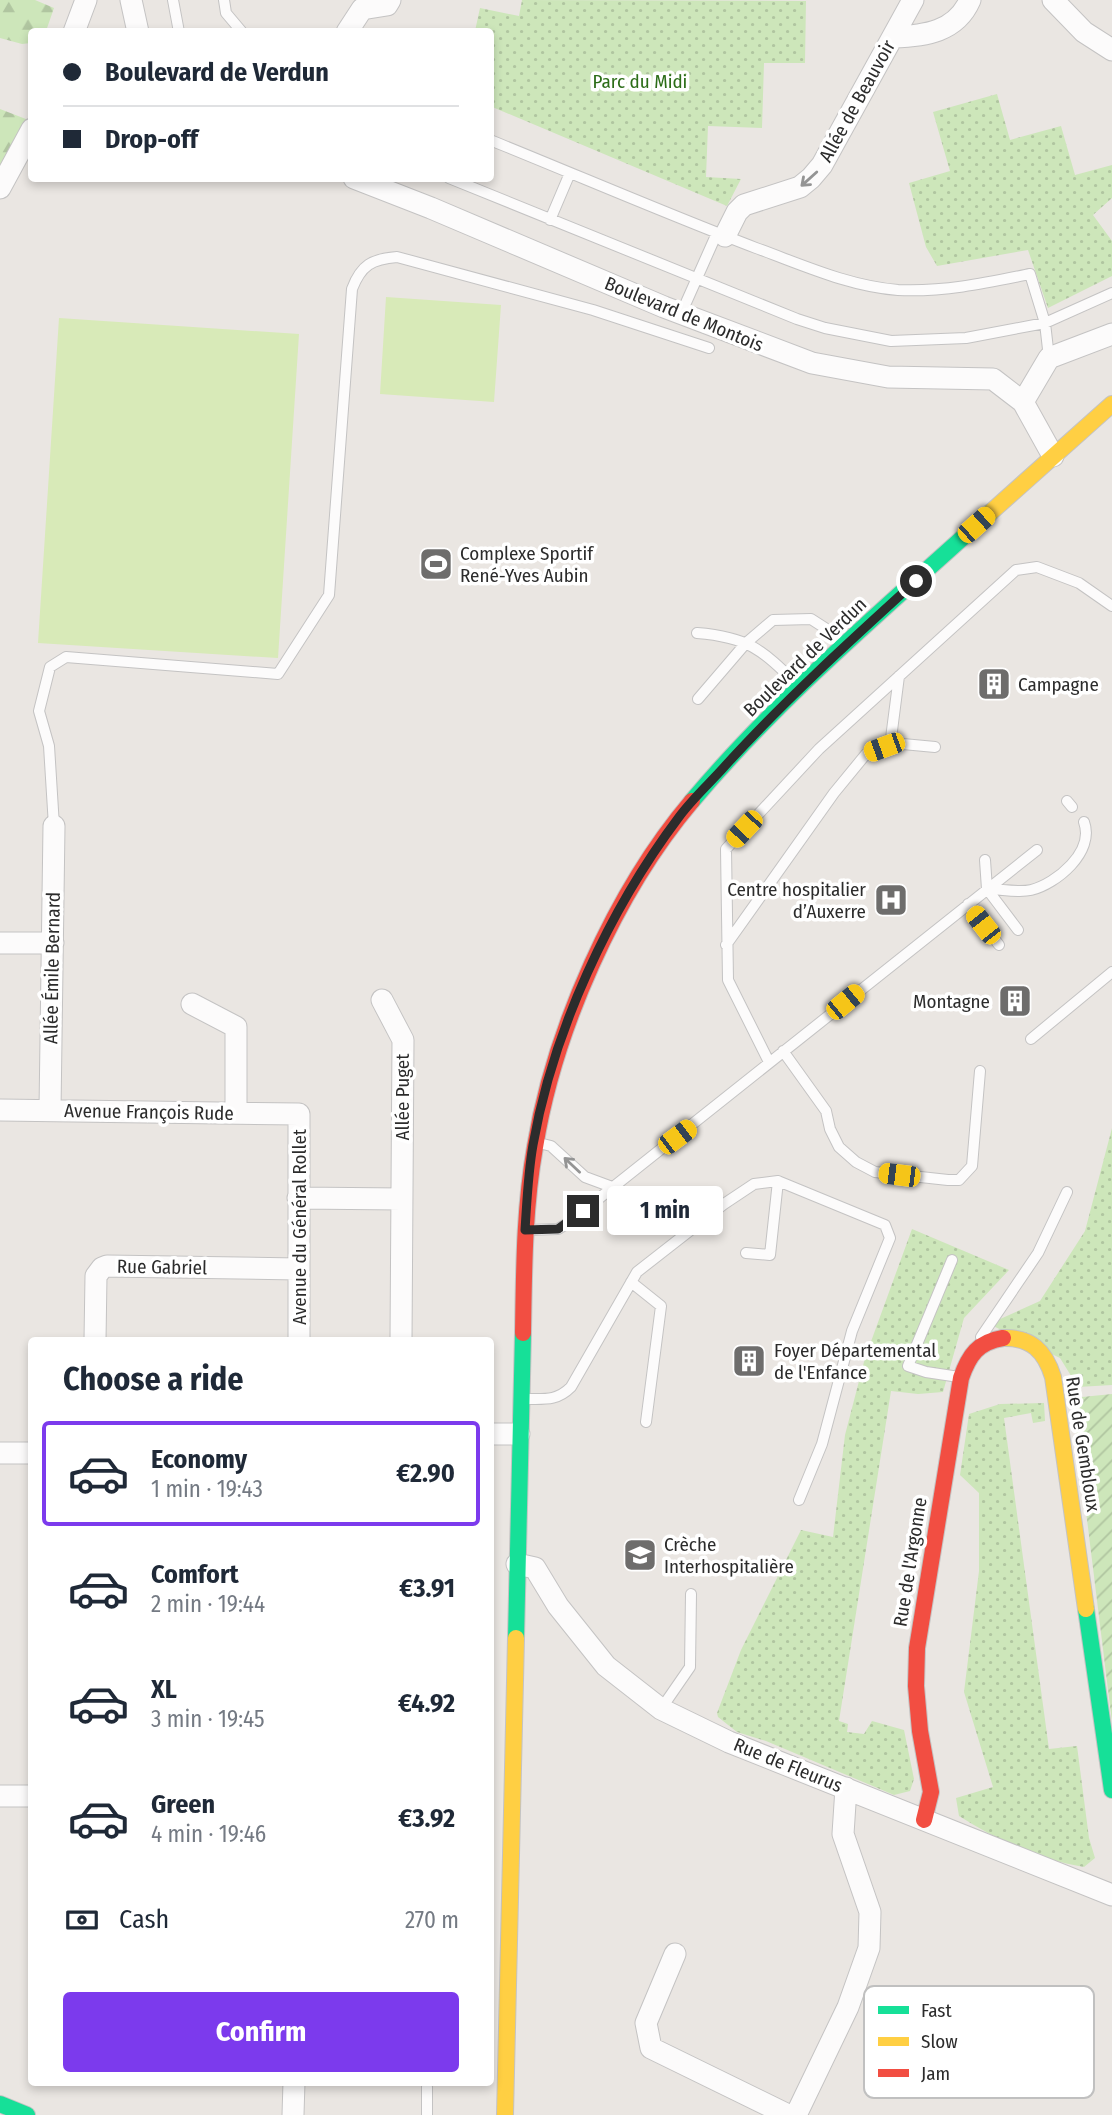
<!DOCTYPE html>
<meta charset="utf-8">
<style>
body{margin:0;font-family:"Fira Sans Condensed",sans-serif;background:#f2f2f3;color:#1f2937;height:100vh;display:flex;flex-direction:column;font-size:26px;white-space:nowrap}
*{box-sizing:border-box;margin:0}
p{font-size:23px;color:#747a83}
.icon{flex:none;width:38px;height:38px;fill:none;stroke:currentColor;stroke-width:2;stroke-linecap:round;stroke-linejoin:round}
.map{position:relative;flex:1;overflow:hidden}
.sheet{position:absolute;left:28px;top:1337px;width:466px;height:749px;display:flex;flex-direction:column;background:#fff;border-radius:7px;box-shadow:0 4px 10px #0003}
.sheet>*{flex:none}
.hud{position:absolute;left:28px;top:28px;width:466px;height:154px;border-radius:7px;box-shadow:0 4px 10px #0003;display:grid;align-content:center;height:154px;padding:0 35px;background:#fff}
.end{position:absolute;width:32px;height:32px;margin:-16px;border:9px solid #2c2c2c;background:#fff;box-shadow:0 0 0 4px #fff}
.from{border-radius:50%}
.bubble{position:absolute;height:49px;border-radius:7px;background:#fff;box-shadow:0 4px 10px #0003;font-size:23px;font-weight:700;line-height:49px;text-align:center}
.car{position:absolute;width:21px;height:42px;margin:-21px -10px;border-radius:9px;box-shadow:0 0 5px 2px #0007;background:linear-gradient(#f5c518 24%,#345 0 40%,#f5c518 0 76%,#345 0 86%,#f5c518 0)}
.hud b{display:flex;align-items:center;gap:24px;height:66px;font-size:26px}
.hud b+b{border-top:2px solid #e0e1e3}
.hud i{width:18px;height:18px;background:#1f2937}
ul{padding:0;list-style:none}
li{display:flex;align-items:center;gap:21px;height:105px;margin:0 14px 10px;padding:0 21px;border:4px solid transparent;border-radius:7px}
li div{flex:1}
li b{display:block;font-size:26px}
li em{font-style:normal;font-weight:700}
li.current{border-color:#7c3aed}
li>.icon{width:63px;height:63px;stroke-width:1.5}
h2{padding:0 35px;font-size:32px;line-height:84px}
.pay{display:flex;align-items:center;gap:18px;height:77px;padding:0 35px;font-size:26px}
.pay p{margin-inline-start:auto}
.primary-button{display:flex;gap:14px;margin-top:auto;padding:14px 35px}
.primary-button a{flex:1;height:80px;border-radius:7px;background:#7c3aed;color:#fff;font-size:28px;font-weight:700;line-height:80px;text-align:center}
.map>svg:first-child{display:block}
</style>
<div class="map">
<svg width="1112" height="2115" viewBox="0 0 1112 2115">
<defs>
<pattern id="grass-dots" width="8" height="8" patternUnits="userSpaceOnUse" patternTransform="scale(1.75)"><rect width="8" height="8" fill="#cde6ba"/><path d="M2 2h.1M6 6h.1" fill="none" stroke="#b0c5a0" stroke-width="1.8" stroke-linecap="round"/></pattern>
<pattern id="forest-firs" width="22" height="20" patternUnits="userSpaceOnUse" patternTransform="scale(1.75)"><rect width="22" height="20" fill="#cde6ba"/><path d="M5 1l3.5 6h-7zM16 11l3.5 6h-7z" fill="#b0c5a0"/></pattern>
<pattern id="garden-furrows" width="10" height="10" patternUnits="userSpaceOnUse" patternTransform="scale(1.75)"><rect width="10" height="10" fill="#cde6ba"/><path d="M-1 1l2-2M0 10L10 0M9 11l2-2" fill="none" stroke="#b0c5a0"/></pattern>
</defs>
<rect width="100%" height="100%" fill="#eae6e2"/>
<!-- grass -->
<path fill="url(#grass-dots)" d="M 522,0 L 806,1 L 805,63 L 764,63 L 762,128 L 708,126 L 706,177 L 741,179 L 727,206 L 490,106 L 490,32 L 475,31 L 480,8 L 519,16 Z
M 997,94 L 1010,140 L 1061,126 L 1075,175 L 1112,165 L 1112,198 L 1093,215 L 1112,241 L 1112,276 L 1048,308 L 1028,250 L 937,266 L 926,247 L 909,183 L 950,171 L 933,112 Z
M 1112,1128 L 1112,1385 L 1078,1387 L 1060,1358 L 989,1324 L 1040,1301 L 1085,1231 Z
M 912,1229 L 1009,1270 L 964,1318 L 943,1392 L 918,1394 L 891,1391 L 839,1721 L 848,1724 L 847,1732 L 864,1734 L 872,1721 L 904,1730 L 914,1779 L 910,1791 L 894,1795 L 766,1741 L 737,1732 L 718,1717 L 717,1713 L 741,1650 L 801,1530 L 833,1537 L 845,1435 L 865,1358 Z
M 1044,1403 L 1045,1421 L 1033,1423 L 1031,1413 L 1004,1418 L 1049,1749 L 1077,1746 L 1089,1838 L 1095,1858 L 1084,1867 C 1038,1860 998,1840 959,1816 L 956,1798 L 993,1787 L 964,1692 L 979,1571 L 979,1493 L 960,1475 L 969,1414 L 1000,1404 Z"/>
<!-- forest -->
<path fill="url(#forest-firs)" d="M 0,0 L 35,0 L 54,8 L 46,31 L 32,32 L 31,43 L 22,44 L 0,38 Z
M 0,109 L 31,121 L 0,173 Z"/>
<!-- garden -->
<path fill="url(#garden-furrows)" d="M 1112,1394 L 1112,1722 L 1072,1398 Z"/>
<!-- pitch -->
<path fill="#d8eab8" d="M 386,297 L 501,305 L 494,402 L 380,394 Z
M 59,318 L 299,334 L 278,658 L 38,643 Z"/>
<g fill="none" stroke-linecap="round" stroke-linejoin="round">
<defs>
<path id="lane" d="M 173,0 L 179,32
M 224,0 L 226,13 L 242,32
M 490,140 C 579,176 667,214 756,248 C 803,265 848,286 898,290 C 944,292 986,283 1030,274 L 1045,323 L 1049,358
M 449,178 L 797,319 L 825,328 L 891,341 L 966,338 L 1045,323 L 1112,293
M 550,220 L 570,173
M 681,314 L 717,233
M 697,633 C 749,637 762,650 798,685
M 698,699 L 746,643 L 773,620 L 811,619 L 825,628 L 842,645
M 890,746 L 899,676
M 1067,801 L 1072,807
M 54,826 L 49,746 L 39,711 L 50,667 L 66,657 L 278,674 L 329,595 L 352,289 C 361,265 372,259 397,257 L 593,310 L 709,348
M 985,860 L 987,889 L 1018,930
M 987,889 C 1001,889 1018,893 1031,890 C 1056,884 1095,852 1084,822
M 968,904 L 999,945
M 726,945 L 834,793 L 866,754 L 903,744 L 935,747
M 1031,1039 L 1112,972
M 783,1051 L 826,1111 L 830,1129 L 839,1147 L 856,1162 L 875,1172 L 948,1180 L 959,1180 L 972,1166 L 980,1071
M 769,1062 L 728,980 L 726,849 L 819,749 L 1016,570 L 1037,567 L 1079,583 L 1112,606
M 539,1143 L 551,1146 L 585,1177 L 612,1187
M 528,1230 L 558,1229 L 568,1223 L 1037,850
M 746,1253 L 770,1255 L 778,1181
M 952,1260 L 908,1366 L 926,1372 L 959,1377
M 631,1282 L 661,1306 L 646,1422
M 981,1337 L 1038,1253 L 1067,1192
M 526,1399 C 545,1399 557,1401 571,1387 L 637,1272 L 724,1204 L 754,1184 L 778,1181 L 885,1225 L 890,1238 L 852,1331 L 822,1444 L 799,1500
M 661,1709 L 690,1667 L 691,1594
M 427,2115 L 427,2087"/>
<path id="street" d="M 131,0 L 138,32
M 1053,0 L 1084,32 L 1112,50
M 74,32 L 86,0
M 347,32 L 362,9 L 387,5 L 390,0
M 893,37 C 925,36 956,32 970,0
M 354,178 L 431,208 L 664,307 L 812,363 L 888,377 L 993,379 L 1023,402 L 1053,456
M 0,188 L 32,129
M 725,236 L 737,212 L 744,205 L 800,187 L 811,178 L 822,165 L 913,0
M 1023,402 L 1049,358 L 1112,334
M 0,943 L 53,943
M 382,1000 L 403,1040 L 401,1340
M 192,1004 L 236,1027 L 236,1113
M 0,1110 L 299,1114 L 299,1340
M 50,1110 L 54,826
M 298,1198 L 402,1199
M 95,1340 L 96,1276 L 102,1268 L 107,1266 L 298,1269
M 490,1434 L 519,1434
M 0,1453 L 32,1453
M 517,1564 L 535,1568 L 558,1606 L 606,1666 L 661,1709 L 729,1742 L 1112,1895
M 0,1796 L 32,1796
M 675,1954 L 646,2023 L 651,2048 L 788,2115
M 293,2115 L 294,2082
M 796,2115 L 848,2007 L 869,1948 L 870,1912 L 843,1834 L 846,1788"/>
<path id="fast" d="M 692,801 C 781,695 889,605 991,512
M 1086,1609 L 1112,1790
M 516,1638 L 523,1333
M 0,2104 L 27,2115"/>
<path id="slow" d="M 991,512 L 1112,404
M 1003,1338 C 1031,1337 1045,1351 1053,1377 L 1086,1609
M 505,2115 L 516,1638"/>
<path id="jam" d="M 523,1333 C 524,1271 524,1209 535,1147 C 554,1030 615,892 692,801
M 924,1820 L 931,1792 L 920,1731 L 916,1686 L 917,1648 L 961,1378 C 969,1355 978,1342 1003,1338"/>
</defs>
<!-- lane casing -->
<use href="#lane" stroke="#c4c3c3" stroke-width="12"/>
<!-- street casing -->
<use href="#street" stroke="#c4c3c3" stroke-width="23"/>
<!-- fast casing -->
<use href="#fast" stroke="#c4c3c3" stroke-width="18"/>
<!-- slow casing -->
<use href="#slow" stroke="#c4c3c3" stroke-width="18"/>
<!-- jam casing -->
<use href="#jam" stroke="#c4c3c3" stroke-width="18"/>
<!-- lane -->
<use href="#lane" stroke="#fcfbfb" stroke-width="10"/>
<!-- street -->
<use href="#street" stroke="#fcfbfb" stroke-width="21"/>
<!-- fast -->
<use href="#fast" stroke="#16e098" stroke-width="16"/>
<!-- slow -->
<use href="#slow" stroke="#ffcf43" stroke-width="16"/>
<!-- jam -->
<use href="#jam" stroke="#f24e42" stroke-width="16"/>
</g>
<!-- one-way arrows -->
<defs><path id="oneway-shaft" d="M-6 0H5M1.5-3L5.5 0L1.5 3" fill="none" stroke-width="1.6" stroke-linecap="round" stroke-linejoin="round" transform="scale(1.75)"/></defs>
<g stroke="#949494">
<use href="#oneway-shaft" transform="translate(809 179) rotate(138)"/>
<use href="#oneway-shaft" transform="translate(572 1165) rotate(-137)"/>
</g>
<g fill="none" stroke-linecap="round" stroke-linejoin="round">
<!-- route -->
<path stroke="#2c2c2c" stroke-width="9" d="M 583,1211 L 558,1229 L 525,1230 C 527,1201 528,1173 533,1145 C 553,1031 609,910 679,817 C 692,799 710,783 725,766 C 785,700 850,641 916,581"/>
</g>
<!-- icons -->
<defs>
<symbol id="stadium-square" viewBox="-11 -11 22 22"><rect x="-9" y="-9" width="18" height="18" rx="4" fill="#6e6d6c" stroke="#fff"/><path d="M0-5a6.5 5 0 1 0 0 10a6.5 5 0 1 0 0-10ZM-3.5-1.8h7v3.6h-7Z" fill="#fff"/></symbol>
<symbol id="building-square" viewBox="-11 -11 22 22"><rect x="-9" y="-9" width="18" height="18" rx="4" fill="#6e6d6c" stroke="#fff"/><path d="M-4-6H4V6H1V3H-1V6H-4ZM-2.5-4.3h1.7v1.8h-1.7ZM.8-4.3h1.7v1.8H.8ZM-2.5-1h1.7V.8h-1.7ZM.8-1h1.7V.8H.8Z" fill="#fff"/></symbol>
<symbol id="hospital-square" viewBox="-11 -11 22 22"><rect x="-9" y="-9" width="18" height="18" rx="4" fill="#6e6d6c" stroke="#fff"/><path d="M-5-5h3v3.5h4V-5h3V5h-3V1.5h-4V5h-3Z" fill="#fff"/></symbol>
<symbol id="school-square" viewBox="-11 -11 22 22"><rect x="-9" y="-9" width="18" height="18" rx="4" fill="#6e6d6c" stroke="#fff"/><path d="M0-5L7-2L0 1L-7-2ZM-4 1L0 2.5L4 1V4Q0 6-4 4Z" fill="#fff"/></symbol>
</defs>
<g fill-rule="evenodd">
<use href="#stadium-square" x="417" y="545" width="38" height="38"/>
<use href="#building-square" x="975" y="665" width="38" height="38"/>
<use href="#hospital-square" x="872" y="881" width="38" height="38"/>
<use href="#building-square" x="996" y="982" width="38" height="38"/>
<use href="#building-square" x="730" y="1342" width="38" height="38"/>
<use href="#school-square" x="621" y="1536" width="38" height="38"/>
</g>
<g text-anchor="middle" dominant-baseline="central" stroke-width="7" stroke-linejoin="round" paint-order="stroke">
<!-- park labels -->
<g font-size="19" fill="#2c6d18" stroke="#fff">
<text x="640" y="81">Parc du Midi</text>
</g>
<!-- street labels -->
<g font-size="19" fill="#2c2c2c" stroke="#fff">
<text transform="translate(857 101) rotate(-61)">Allée de Beauvoir</text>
<text transform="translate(684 314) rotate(22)">Boulevard de Montois</text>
<text transform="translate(805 657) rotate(-44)">Boulevard de Verdun</text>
<text transform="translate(52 968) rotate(-89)">Allée Émile Bernard</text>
<text transform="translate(402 1097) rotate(-90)">Allée Puget</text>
<text transform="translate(149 1112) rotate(1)">Avenue François Rude</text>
<text transform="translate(299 1227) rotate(-90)">Avenue du Général Rollet</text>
<text transform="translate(162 1267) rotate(1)">Rue Gabriel</text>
<text transform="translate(1083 1444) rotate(81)">Rue de Gembloux</text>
<text transform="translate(910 1562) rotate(-81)">Rue de l'Argonne</text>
<text transform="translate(788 1765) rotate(22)">Rue de Fleurus</text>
</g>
<!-- poi labels -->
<g font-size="19" fill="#2c2c2c" stroke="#fff" text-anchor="start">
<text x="460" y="553">Complexe Sportif<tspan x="460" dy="22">René-Yves Aubin</tspan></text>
<text x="1018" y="684">Campagne</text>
<text x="866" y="889" text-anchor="end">Centre hospitalier<tspan x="866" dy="22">d’Auxerre</tspan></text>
<text x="990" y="1001" text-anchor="end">Montagne</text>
<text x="774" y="1350">Foyer Départemental<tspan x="774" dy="22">de l'Enfance</tspan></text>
<text x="664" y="1544">Crèche<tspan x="664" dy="22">Interhospitalière</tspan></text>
</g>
</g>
<!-- legend -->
<rect x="864" y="1986" width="230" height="112" rx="10" fill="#fff" stroke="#c0c0c0" stroke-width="2"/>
<rect x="878" y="2006" width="31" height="8" fill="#16e098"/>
<rect x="878" y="2037" width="31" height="9" fill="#ffcf43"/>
<rect x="878" y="2069" width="31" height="8" fill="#f24e42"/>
<g font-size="19" fill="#2c2c2c">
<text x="921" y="2017">Fast</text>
<text x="921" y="2048">Slow</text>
<text x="921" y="2080">Jam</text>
</g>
</svg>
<i class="end from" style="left:916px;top:581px"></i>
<i class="end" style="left:583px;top:1211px"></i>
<div class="bubble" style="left:607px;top:1186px;width:116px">1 min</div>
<i class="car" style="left:976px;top:525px;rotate:48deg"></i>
<i class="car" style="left:884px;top:747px;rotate:250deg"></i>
<i class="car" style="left:744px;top:829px;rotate:223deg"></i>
<i class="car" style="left:983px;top:925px;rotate:322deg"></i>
<i class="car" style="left:845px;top:1002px;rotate:51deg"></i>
<i class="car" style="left:677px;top:1137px;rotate:53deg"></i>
<i class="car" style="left:899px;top:1175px;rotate:277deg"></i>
<div class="hud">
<b><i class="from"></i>Boulevard de Verdun</b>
<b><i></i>Drop-off</b>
</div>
<section class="sheet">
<h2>Choose a ride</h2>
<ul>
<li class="current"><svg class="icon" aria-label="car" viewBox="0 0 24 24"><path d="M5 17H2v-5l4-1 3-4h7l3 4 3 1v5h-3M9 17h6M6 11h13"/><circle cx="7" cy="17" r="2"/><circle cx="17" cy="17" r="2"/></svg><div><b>Economy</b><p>1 min · 19:43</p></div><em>€2.90</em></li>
<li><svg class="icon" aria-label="car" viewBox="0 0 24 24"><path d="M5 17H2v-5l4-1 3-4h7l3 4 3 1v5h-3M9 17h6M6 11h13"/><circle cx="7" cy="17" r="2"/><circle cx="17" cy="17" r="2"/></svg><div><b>Comfort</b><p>2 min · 19:44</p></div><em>€3.91</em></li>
<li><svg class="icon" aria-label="car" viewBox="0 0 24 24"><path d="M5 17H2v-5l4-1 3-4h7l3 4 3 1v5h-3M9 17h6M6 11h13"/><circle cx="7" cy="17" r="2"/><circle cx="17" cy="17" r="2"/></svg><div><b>XL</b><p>3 min · 19:45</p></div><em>€4.92</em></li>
<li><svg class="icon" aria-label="car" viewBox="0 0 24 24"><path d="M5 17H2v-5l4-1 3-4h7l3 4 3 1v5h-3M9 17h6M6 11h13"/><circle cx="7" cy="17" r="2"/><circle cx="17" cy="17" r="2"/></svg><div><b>Green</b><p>4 min · 19:46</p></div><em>€3.92</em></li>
</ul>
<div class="pay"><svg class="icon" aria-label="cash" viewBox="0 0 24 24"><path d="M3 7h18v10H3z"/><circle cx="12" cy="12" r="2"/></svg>Cash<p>270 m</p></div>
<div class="primary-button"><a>Confirm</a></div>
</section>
</div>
